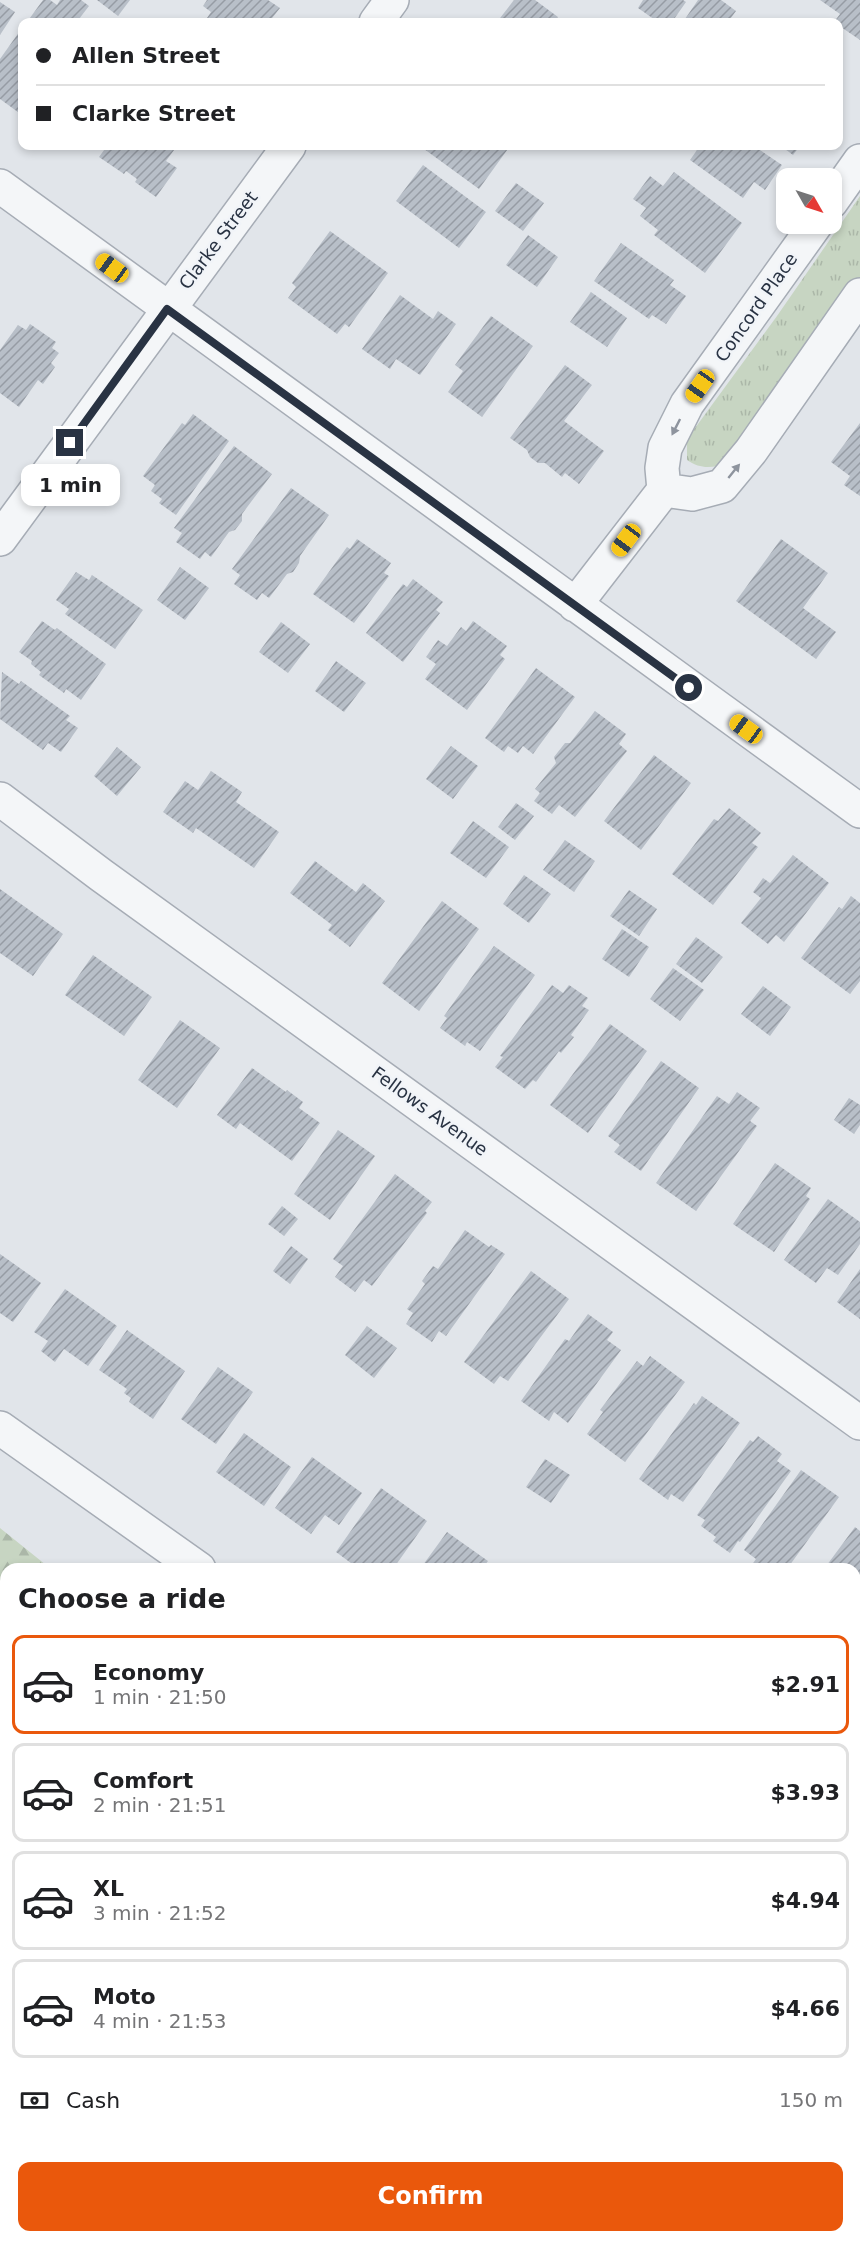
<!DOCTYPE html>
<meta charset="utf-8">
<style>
body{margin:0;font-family:"DejaVu Sans",sans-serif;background:#f6f6f6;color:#202124;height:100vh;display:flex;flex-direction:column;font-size:22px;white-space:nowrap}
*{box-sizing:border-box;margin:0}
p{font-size:20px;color:#757577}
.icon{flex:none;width:33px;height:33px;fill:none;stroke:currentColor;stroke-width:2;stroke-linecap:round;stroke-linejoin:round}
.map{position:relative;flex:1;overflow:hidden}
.sheet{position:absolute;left:0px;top:1563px;width:861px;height:680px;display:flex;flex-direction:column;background:#fff;border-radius:18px 18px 0 0;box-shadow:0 3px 9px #0003}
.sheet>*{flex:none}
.banner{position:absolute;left:18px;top:18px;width:825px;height:132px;border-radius:12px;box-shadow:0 3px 9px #0003;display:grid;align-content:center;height:132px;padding:0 18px;background:#fff}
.needle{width:39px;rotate:129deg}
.buttons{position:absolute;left:776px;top:168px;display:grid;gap:12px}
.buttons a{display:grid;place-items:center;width:66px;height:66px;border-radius:12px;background:#fff;box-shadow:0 3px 9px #0003;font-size:30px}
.end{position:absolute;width:27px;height:27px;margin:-14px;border:8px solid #293343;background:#fff;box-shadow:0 0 0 3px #fff}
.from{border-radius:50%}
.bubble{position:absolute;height:42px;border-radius:12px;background:#fff;box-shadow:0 3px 9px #0003;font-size:20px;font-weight:700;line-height:42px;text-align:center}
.car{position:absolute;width:18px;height:36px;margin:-18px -9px;border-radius:8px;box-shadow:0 0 4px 2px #0007;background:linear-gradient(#f5c518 24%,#345 0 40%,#f5c518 0 76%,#345 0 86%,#f5c518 0)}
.banner b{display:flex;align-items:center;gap:21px;height:57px;font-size:22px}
.banner b+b{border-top:2px solid #e0e0e0}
.banner i{width:15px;height:15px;background:#202124}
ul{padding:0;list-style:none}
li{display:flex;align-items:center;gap:18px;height:99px;margin:0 12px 9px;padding:0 6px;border:3px solid #e0e0e0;border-radius:12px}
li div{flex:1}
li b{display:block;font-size:22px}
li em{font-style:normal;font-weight:700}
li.on{border-color:#ea580c}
li>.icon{width:54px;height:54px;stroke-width:1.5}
h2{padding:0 18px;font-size:27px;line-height:72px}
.pay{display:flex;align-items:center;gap:15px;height:66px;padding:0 18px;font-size:22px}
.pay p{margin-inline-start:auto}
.button{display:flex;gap:12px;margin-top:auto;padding:12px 18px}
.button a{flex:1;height:69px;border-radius:12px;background:#ea580c;color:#fff;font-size:24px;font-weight:700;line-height:69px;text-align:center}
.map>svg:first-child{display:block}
</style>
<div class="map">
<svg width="860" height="2242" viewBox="0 0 860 2242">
<defs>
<pattern id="grass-tufts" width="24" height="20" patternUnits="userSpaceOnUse" patternTransform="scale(1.5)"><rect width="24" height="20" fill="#c7d5c2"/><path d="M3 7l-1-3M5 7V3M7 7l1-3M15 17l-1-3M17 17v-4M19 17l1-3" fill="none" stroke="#abb7a8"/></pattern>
<pattern id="forest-firs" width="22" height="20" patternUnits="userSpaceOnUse" patternTransform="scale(1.5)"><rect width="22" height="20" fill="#c7d5c2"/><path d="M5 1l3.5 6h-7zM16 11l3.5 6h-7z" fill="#abb7a8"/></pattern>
<pattern id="building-hatch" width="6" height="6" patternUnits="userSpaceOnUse" patternTransform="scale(1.5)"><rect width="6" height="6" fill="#b8bfc8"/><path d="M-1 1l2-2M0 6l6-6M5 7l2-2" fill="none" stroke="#969ca4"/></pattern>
</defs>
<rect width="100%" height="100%" fill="#e1e5ea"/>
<!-- grass -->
<path fill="url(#grass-tufts)" d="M 860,196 L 860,279 L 730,462 C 713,468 702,470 687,460 L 687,439 L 777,316 Z"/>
<!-- forest -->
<path fill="url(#forest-firs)" d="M 0,1528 L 46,1565 L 47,1569 L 6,1569 L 6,1691 L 0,1701 Z"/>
<!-- building -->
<path fill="url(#building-hatch)" d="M 43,0 L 50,0 L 57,5 L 60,0 L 81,0 L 89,6 L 79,19 L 84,22 L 27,22 Z
M 97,0 L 130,0 L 118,16 Z
M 207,0 L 268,0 L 280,8 L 269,22 L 212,22 L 207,18 L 211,12 L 203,6 Z
M 514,0 L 535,0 L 558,17 L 553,22 L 497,22 Z
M 643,0 L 683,0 L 686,2 L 672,22 L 658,22 L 638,8 Z
M 698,0 L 721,0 L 736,11 L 728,22 L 689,22 L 685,19 Z
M 820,0 L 860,0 L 860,40 L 838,25 L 838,22 L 834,22 L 840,14 Z
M 0,2 L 15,12 L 0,35 Z
M 22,28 L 22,115 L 0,99 L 0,59 Z
M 107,146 L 177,146 L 166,161 L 177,168 L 156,197 L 135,182 L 137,179 L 126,171 L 124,174 L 99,157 Z
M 420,146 L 510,146 L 479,189 Z
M 690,146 L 754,146 L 782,165 L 765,190 L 754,182 L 743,198 L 690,160 L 697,150 Z
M 781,146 L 800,146 L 793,155 Z
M 423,165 L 486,212 L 459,248 L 396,201 Z
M 674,172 L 742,223 L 705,273 L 654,235 L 658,230 L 640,216 L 646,208 L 633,199 L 650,176 L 663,186 Z
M 516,183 L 544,203 L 523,231 L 495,211 Z
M 330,231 L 388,273 L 349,327 L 345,324 L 337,334 L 288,298 L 296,287 L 292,283 Z
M 528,235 L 558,257 L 537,287 L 506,265 Z
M 621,243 L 674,280 L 670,285 L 686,296 L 666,324 L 652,315 L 649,319 L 594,281 Z
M 591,292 L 627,318 L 607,347 L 570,322 Z
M 400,295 L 433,319 L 438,311 L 456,324 L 420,375 L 396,359 L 390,369 L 362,349 Z
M 491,316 L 533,346 L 482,417 L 448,392 L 463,371 L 455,365 Z
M 30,324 L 56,342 L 52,348 L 59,353 L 51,363 L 55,367 L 43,384 L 38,380 L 19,407 L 0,393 L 0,350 L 18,325 L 26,330 Z
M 565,365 L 592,385 L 564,421 L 604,451 L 579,484 L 565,473 L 562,477 L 545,463 L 538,463 L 530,457 L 527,450 L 510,438 Z
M 193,414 L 229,441 L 176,515 L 159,503 L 162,499 L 151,491 L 155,485 L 143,476 L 182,423 L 185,425 Z
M 860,423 L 860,496 L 844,485 L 850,476 L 831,462 Z
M 234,446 L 272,474 L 242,514 L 242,521 L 235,530 L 229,532 L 211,557 L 205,552 L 200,559 L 176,542 L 182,533 L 174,528 Z
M 291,488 L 329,515 L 300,556 L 299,563 L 293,572 L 287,574 L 269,598 L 262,593 L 257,600 L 234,584 L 240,575 L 232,569 Z
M 357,539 L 391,563 L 384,573 L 389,576 L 354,623 L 313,594 L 347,547 L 350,549 Z
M 781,539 L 828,573 L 803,608 L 836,632 L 816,659 L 736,601 Z
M 180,567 L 209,588 L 185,620 L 157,600 Z
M 76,572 L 89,580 L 92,575 L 143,610 L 115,649 L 65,614 L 69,609 L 56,600 Z
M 413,579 L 443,602 L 436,610 L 440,613 L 403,662 L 366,633 L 403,584 L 407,587 Z
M 42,621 L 55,630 L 57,628 L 106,664 L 81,700 L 66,689 L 64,693 L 39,675 L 41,672 L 31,664 L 32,661 L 19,652 Z
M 473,621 L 507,646 L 500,655 L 505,659 L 467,710 L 425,679 L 436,664 L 426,657 L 438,640 L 447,646 L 461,627 L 466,631 Z
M 281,622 L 310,644 L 288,673 L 259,652 Z
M 336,661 L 366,683 L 344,712 L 315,691 Z
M 536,668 L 575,697 L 533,754 L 523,746 L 518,753 L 508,746 L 504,752 L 485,738 Z
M 2,672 L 19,684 L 21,681 L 70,716 L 66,720 L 78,728 L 61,752 L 48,743 L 43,750 L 0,719 Z
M 595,711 L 626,734 L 619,744 L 627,751 L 575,817 L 559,805 L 552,814 L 534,801 L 540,793 L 535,789 L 556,763 L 554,757 L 565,743 L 570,743 Z
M 451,746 L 478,766 L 453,799 L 426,779 Z
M 117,747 L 141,767 L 117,796 L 94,776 Z
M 654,755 L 691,783 L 641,850 L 604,821 Z
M 211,771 L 242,792 L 236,802 L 279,832 L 254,868 L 196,828 L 193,833 L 163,812 L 185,781 L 198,790 Z
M 516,803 L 534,816 L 515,840 L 498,827 Z
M 729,808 L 761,833 L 752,843 L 758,847 L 713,905 L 672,874 L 714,819 L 718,821 Z
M 473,821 L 509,847 L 486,878 L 450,853 Z
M 565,840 L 595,861 L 574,892 L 543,870 Z
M 793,855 L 829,883 L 784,942 L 776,935 L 768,944 L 741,923 L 761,898 L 753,892 L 763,878 L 770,883 Z
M 315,861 L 356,892 L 363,883 L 385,901 L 350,947 L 328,930 L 332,925 L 290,893 Z
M 524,875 L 551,894 L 529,923 L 503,904 Z
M 0,889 L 63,934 L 33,976 L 0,953 Z
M 629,890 L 657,909 L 639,936 L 610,916 Z
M 851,896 L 860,903 L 860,981 L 850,994 L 801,958 L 839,907 L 842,909 Z
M 442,901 L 479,929 L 419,1011 L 382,983 Z
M 622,929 L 649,947 L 629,977 L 602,959 Z
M 696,937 L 723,957 L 702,983 L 676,964 Z
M 494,946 L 535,975 L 480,1051 L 467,1042 L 465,1046 L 440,1028 L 447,1018 L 444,1016 Z
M 93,955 L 152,997 L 124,1036 L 65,995 Z
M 673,968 L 704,990 L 680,1021 L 650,999 Z
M 552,985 L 563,993 L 569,985 L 588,998 L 582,1006 L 589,1010 L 571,1035 L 574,1037 L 561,1053 L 559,1051 L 536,1082 L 533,1080 L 525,1089 L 495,1067 L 503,1057 L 500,1056 Z
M 763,986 L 791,1007 L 770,1036 L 741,1014 Z
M 180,1020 L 220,1048 L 177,1108 L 138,1080 Z
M 610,1024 L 647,1051 L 588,1133 L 550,1105 Z
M 661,1061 L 699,1088 L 641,1171 L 614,1152 L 620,1145 L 608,1136 Z
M 252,1068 L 286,1092 L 287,1090 L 303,1102 L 299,1108 L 320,1123 L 292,1161 L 240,1123 L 236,1129 L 217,1115 Z
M 737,1092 L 760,1108 L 750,1121 L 757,1126 L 696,1211 L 656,1183 L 717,1096 L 729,1104 Z
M 849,1098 L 860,1105 L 860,1125 L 854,1134 L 834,1120 Z
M 338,1130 L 375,1156 L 330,1220 L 294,1194 Z
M 775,1163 L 811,1188 L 806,1196 L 810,1199 L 774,1252 L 733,1224 Z
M 395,1174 L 432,1202 L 425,1211 L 427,1213 L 372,1286 L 364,1280 L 355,1292 L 335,1277 L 343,1266 L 333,1259 Z
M 828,1199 L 860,1222 L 860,1244 L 838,1275 L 827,1268 L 816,1283 L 784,1260 Z
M 282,1206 L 298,1219 L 284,1236 L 268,1224 Z
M 465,1230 L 489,1247 L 491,1245 L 505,1254 L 446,1336 L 439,1331 L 432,1342 L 406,1324 L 413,1313 L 407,1309 L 425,1284 L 422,1281 L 433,1266 L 438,1269 Z
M 291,1246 L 308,1259 L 290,1284 L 273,1271 Z
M 0,1254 L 41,1283 L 13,1322 L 0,1313 Z
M 860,1269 L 860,1319 L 837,1302 Z
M 531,1271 L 569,1299 L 508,1381 L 500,1376 L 494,1384 L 464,1362 Z
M 65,1289 L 117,1326 L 88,1366 L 64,1349 L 55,1362 L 41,1351 L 48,1341 L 34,1332 Z
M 588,1314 L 613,1332 L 607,1340 L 621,1350 L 568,1423 L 554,1412 L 549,1421 L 521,1401 L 565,1339 L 569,1341 Z
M 367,1326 L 397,1348 L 374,1378 L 345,1355 Z
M 127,1330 L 185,1371 L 153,1419 L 129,1402 L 131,1398 L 124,1393 L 127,1389 L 99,1370 Z
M 650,1356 L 685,1382 L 625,1462 L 587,1434 L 603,1412 L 600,1410 L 637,1361 L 643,1366 Z
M 218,1367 L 253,1392 L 216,1444 L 181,1419 Z
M 702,1396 L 740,1423 L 683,1502 L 671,1494 L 668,1500 L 639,1479 L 694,1403 L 696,1405 Z
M 244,1433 L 291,1467 L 264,1506 L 216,1472 Z
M 758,1436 L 782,1454 L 777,1461 L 791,1471 L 740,1542 L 738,1541 L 730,1553 L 713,1541 L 716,1537 L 701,1526 L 705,1520 L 697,1515 L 750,1440 L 753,1442 Z
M 312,1457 L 362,1493 L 339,1525 L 325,1515 L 311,1534 L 275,1508 Z
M 545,1459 L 570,1475 L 551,1503 L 526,1487 Z
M 801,1470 L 839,1497 L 787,1569 L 754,1569 L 751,1566 L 756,1559 L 744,1550 Z
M 381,1488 L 427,1521 L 393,1569 L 359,1569 L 336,1552 Z
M 855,1527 L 860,1531 L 860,1599 L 855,1606 L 855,1569 L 824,1569 Z
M 447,1532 L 488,1561 L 482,1569 L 420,1569 Z
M 860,1697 L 860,1728 L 855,1724 L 855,1704 Z
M 855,1734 L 860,1738 L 860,1794 L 855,1790 Z
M 855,2141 L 860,2145 L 860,2196 L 855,2192 Z"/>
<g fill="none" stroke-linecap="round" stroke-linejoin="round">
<defs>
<path id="minor" d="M 376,22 L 392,0
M 0,186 L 860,811
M 831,202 L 860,161
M 664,490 L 692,494 L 722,486 L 751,451 L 860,295
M 0,539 L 289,146
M 575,605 L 664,490 L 662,468 L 665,448 L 687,404 L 816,224
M 0,799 L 101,875 L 860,1423
M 0,1428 L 199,1569
M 0,1816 L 6,1817
M 855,1908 L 860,1907
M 855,2010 L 860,2002
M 855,2039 L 860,2043"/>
</defs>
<!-- minor casing -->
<use href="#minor" stroke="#a6acb5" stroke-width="36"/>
<!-- minor -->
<use href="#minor" stroke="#f4f6f8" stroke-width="33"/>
</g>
<!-- one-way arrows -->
<defs><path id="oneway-solid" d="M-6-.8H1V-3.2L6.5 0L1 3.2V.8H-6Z" transform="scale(1.5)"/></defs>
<g fill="#8e949e">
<use href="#oneway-solid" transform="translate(676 427) rotate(117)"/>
<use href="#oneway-solid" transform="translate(734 471) rotate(-51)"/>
</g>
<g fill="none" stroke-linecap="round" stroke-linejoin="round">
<!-- route -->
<path stroke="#293343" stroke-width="8" d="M 70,443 L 167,309 L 689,688"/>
</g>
<g text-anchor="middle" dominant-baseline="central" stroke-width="5" stroke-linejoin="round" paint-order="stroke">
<!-- street labels -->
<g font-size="18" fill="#293343" stroke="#f1f4f8">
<text transform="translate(218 240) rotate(-53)">Clarke Street</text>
<text transform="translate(756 307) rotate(-55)">Concord Place</text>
<text transform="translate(430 1111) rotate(36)">Fellows Avenue</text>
</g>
</g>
</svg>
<div class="buttons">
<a><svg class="needle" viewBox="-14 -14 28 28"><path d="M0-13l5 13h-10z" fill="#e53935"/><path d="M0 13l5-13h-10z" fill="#757577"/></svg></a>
</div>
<i class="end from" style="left:689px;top:688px"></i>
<i class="end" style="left:70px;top:443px"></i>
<div class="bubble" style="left:21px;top:464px;width:99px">1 min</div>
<i class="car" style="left:112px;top:268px;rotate:306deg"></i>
<i class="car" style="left:700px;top:386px;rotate:215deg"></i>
<i class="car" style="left:626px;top:540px;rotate:217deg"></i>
<i class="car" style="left:746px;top:729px;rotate:306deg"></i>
<div class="banner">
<b><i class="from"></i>Allen Street</b>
<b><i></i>Clarke Street</b>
</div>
<section class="sheet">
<h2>Choose a ride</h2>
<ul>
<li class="on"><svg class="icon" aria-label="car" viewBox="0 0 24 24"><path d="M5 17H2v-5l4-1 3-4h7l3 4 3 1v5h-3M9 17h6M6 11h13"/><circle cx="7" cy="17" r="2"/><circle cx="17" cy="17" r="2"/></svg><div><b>Economy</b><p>1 min · 21:50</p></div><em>$2.91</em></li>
<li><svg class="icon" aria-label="car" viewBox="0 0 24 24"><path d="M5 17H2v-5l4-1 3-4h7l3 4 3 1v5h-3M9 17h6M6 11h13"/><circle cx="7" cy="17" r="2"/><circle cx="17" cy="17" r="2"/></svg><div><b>Comfort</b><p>2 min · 21:51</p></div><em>$3.93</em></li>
<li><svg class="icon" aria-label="car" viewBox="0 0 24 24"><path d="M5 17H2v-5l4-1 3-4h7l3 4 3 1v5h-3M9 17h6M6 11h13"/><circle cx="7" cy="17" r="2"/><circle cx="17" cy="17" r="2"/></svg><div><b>XL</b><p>3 min · 21:52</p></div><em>$4.94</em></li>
<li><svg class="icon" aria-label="car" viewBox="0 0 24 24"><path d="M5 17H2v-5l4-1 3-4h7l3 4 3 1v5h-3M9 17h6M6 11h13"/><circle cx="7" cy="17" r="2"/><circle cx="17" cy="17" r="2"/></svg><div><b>Moto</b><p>4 min · 21:53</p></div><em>$4.66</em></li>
</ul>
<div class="pay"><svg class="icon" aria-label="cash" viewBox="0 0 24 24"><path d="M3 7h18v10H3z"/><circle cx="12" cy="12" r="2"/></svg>Cash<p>150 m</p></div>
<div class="button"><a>Confirm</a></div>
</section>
</div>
